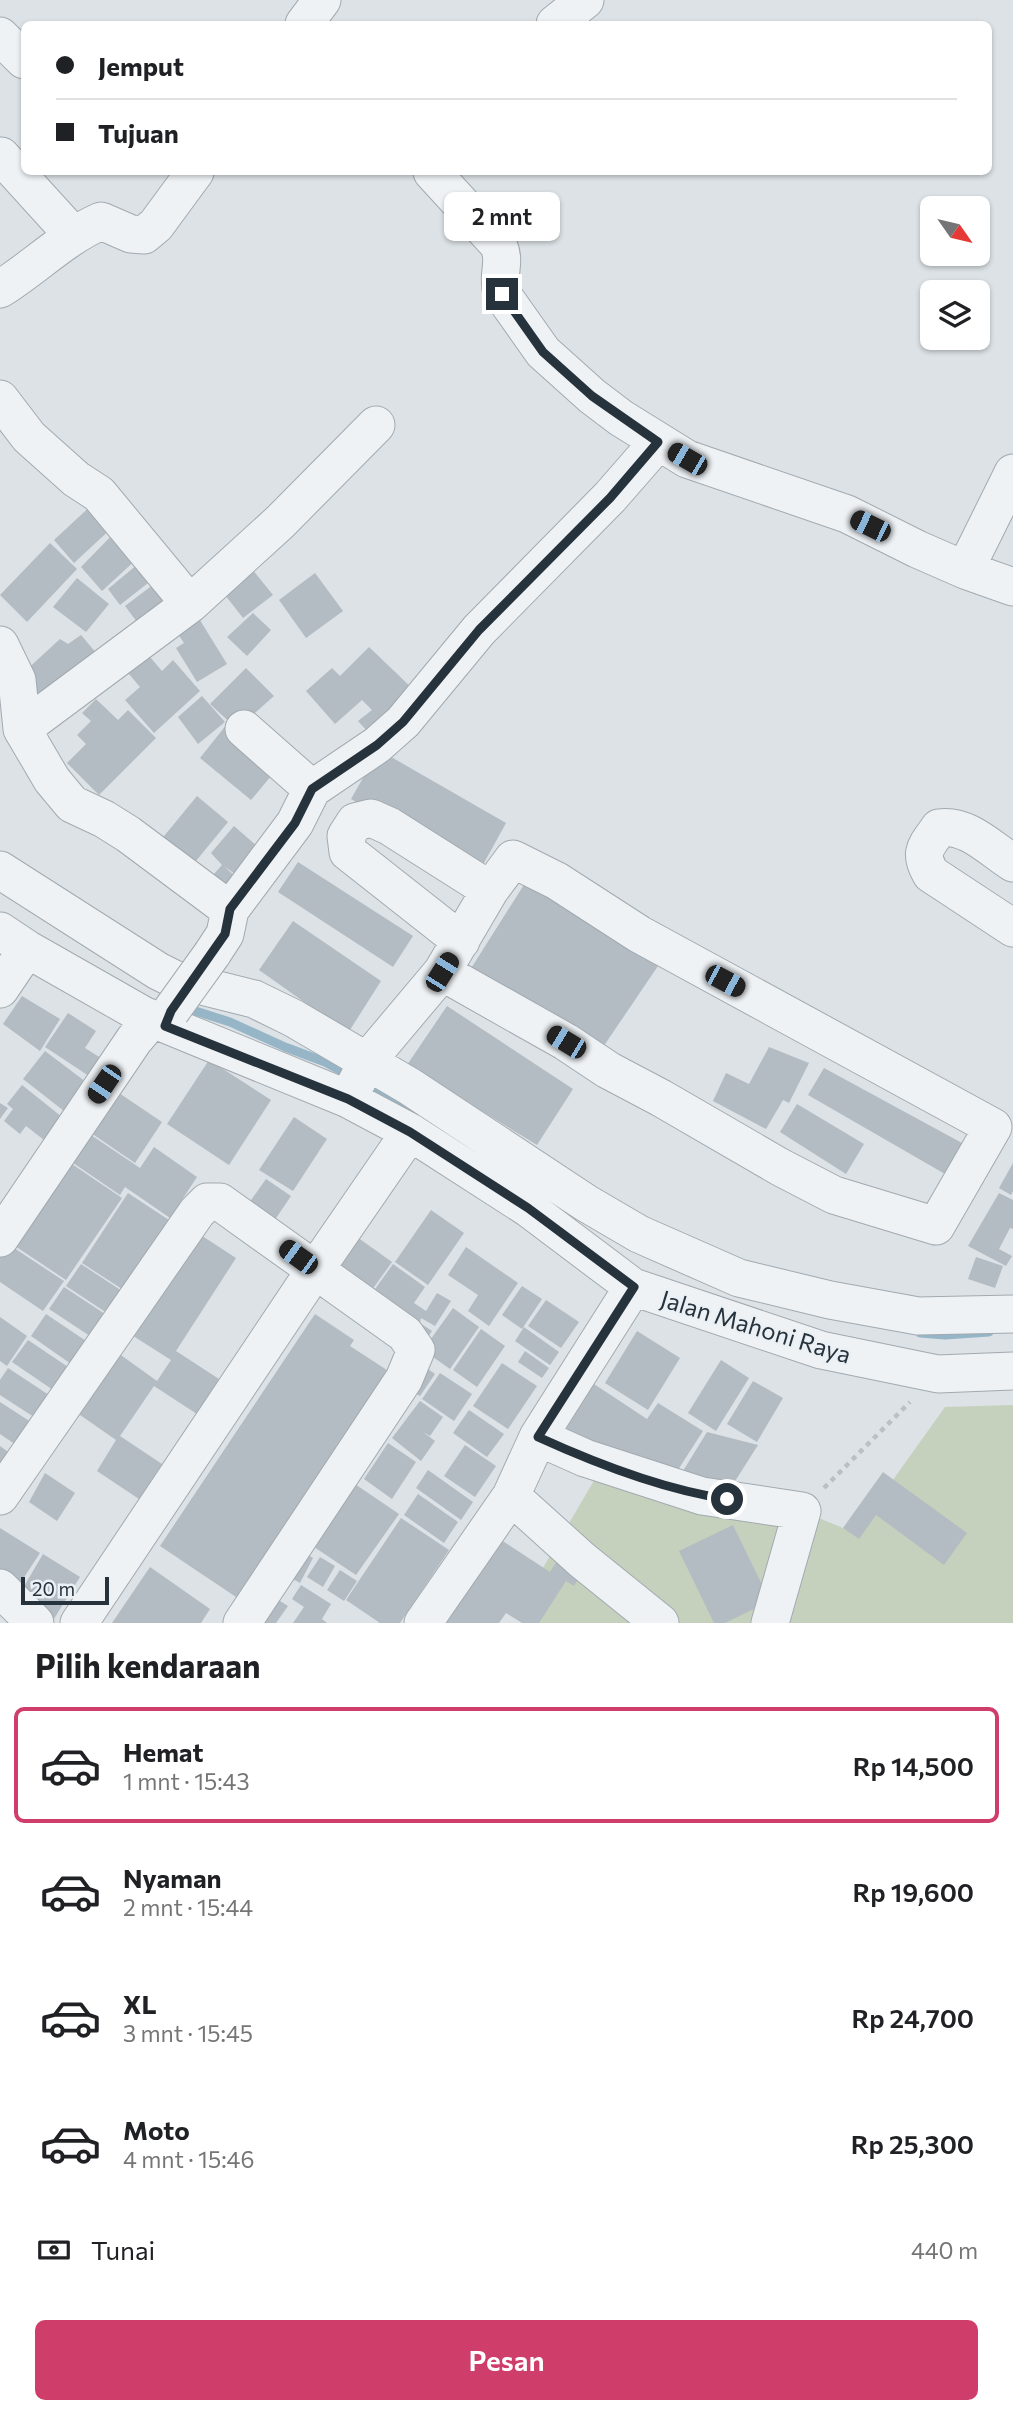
<!DOCTYPE html>
<html lang="id">
<meta charset="utf-8">
<style>
body{margin:0;font-family:Commissioner,sans-serif;background:#f6f6f6;color:#202124;height:100vh;display:flex;flex-direction:column;font-size:26px;white-space:nowrap}
*{box-sizing:border-box;margin:0}
p{font-size:23px;color:#757577}
.icon{flex:none;width:38px;height:38px;fill:none;stroke:currentColor;stroke-width:2;stroke-linecap:round;stroke-linejoin:round}
.map{position:relative;height:1623px;overflow:hidden}
.details{display:flex;flex-direction:column;background:#fff;flex:1}
.details>*{flex:none}
.guide{position:absolute;left:21px;top:21px;width:971px;height:154px;border-radius:10px;box-shadow:0 2px 5px #0004;display:grid;align-content:center;height:154px;padding:0 35px;background:#fff}
.needle{width:46px;rotate:124deg}
.controls{position:absolute;left:920px;top:196px;display:grid;gap:14px}
.controls a{display:grid;place-items:center;width:70px;height:70px;border-radius:10px;background:#fff;box-shadow:0 2px 5px #0004;font-size:35px}
.scale{position:absolute;left:21px;bottom:18px;width:88px;box-sizing:border-box;padding-left:7px;border:4px solid #26323c;border-top:0;font-size:19px;line-height:24px;white-space:nowrap;color:#26323c;-webkit-text-stroke:5px #ebf0f4;paint-order:stroke}
.end{position:absolute;width:32px;height:32px;margin:-16px;border:9px solid #26323c;background:#fff;box-shadow:0 0 0 4px #fff}
.from{border-radius:50%}
.bubble{position:absolute;height:49px;border-radius:10px;background:#fff;box-shadow:0 2px 5px #0004;font-size:23px;font-weight:600;line-height:49px;text-align:center}
.car{position:absolute;width:21px;height:42px;margin:-21px -10px;border-radius:9px;box-shadow:0 0 5px 2px #0007;background:linear-gradient(#222 24%,#8ab4d8 0 40%,#222 0 76%,#8ab4d8 0 86%,#222 0)}
.guide b{display:flex;align-items:center;gap:24px;height:66px;font-size:26px}
.guide b+b{border-top:2px solid #e0e0e0}
.guide i{width:18px;height:18px;background:#202124}
ul{padding:0;list-style:none}
li{display:flex;align-items:center;gap:21px;height:116px;margin:0 14px 10px;padding:0 21px;border:4px solid transparent;border-radius:10px}
li div{flex:1}
li b{display:block;font-size:26px}
li em{font-style:normal;font-weight:600}
li.on{border-color:#cf3d6b}
li>.icon{width:63px;height:63px;stroke-width:1.5}
h2{padding:0 35px;font-size:32px;line-height:84px}
.pay{display:flex;align-items:center;gap:18px;height:77px;padding:0 35px;font-size:26px}
.pay p{margin-inline-start:auto}
.button{display:flex;gap:14px;margin-top:auto;padding:14px 35px}
.button a{flex:1;height:80px;border-radius:10px;background:#cf3d6b;color:#fff;font-size:28px;font-weight:600;line-height:80px;text-align:center}
.map>svg:first-child{display:block}
</style>
<div class="map">
<svg width="1013" height="1623" viewBox="0 0 1013 1623">
<rect width="100%" height="100%" fill="#dce2e6"/>
<!-- green -->
<path fill="#c5d0bd" d="M 1013,1405 L 1013,1623 L 535,1623 L 519,1609 L 599,1472 L 802,1511 L 855,1533 L 945,1407 Z"/>
<g fill="none" stroke-linecap="round" stroke-linejoin="round">
<!-- stream -->
<path stroke="#96b6c7" stroke-width="9" d="M 183,1007 L 230,1022 L 285,1047 L 325,1062 L 351,1076
M 363,1083 L 433,1123
M 920,1333 L 945,1335 L 989,1332"/>
</g>
<!-- building -->
<path fill="#b3bcc3" d="M 95,502 L 115,525 L 74,563 L 54,540 Z
M 116,531 L 140,556 L 102,591 L 81,567 Z
M 50,543 L 77,569 L 27,622 L 0,595 Z
M 144,559 L 157,576 L 120,605 L 108,589 Z
M 247,563 L 273,595 L 243,618 L 218,586 Z
M 315,573 L 343,611 L 306,638 L 279,600 Z
M 77,578 L 109,604 L 86,632 L 53,607 Z
M 162,578 L 174,593 L 137,622 L 125,606 Z
M 253,613 L 271,630 L 247,656 L 227,637 Z
M 198,617 L 227,664 L 197,682 L 176,648 L 184,643 L 176,631 Z
M 81,635 L 98,655 L 63,696 L 36,693 L 23,673 L 60,639 L 68,644 Z
M 369,647 L 415,691 L 370,734 L 358,721 L 372,710 L 362,700 L 335,724 L 306,691 L 332,668 L 340,676 Z
M 144,650 L 162,671 L 173,660 L 200,691 L 154,733 L 125,700 L 140,687 L 124,668 Z
M 246,668 L 274,696 L 237,729 L 210,704 Z
M 202,696 L 225,722 L 198,744 L 178,717 Z
M 96,699 L 118,720 L 128,710 L 156,738 L 99,795 L 67,763 L 86,744 L 77,735 L 91,721 L 82,713 Z
M 227,724 L 269,758 L 261,769 L 271,776 L 251,800 L 200,758 Z
M 379,750 L 506,823 L 479,872 L 351,799 Z
M 197,796 L 228,822 L 191,867 L 160,841 Z
M 234,826 L 266,854 L 243,880 L 224,866 L 242,883 L 226,901 L 206,883 L 222,865 L 211,853 Z
M 298,862 L 413,936 L 393,967 L 278,892 Z
M 527,880 L 660,963 L 597,1056 L 470,970 Z
M 293,921 L 381,981 L 348,1033 L 259,970 Z
M 22,996 L 60,1019 L 40,1051 L 3,1024 Z
M 447,1006 L 573,1089 L 537,1145 L 407,1065 Z
M 68,1013 L 96,1031 L 85,1048 L 104,1060 L 92,1078 L 45,1047 Z
M 769,1047 L 809,1063 L 789,1103 L 783,1100 L 766,1129 L 713,1101 L 726,1073 L 749,1084 Z
M 45,1051 L 86,1082 L 64,1111 L 23,1079 Z
M 209,1060 L 271,1100 L 229,1165 L 167,1124 Z
M 824,1068 L 962,1143 L 945,1174 L 808,1095 Z
M 22,1085 L 62,1117 L 44,1140 L 26,1126 L 20,1134 L 4,1121 L 13,1109 L 7,1104 Z
M 119,1093 L 162,1122 L 135,1163 L 91,1133 Z
M 0,1103 L 8,1108 L 0,1119 Z
M 797,1104 L 864,1144 L 846,1174 L 780,1132 Z
M 294,1117 L 327,1139 L 293,1191 L 259,1170 Z
M 82,1129 L 140,1168 L 154,1147 L 197,1177 L 170,1218 L 125,1187 L 120,1195 L 63,1156 Z
M 63,1158 L 122,1198 L 66,1280 L 6,1240 Z
M 1013,1163 L 1013,1191 L 1011,1195 L 999,1188 Z
M 266,1179 L 291,1196 L 270,1227 L 244,1210 Z
M 128,1193 L 172,1222 L 125,1291 L 82,1263 Z
M 999,1193 L 1013,1200 L 1013,1229 L 1010,1228 L 999,1249 L 1012,1256 L 1006,1266 L 968,1246 Z
M 431,1210 L 464,1233 L 428,1285 L 395,1262 Z
M 193,1230 L 236,1258 L 176,1351 L 219,1379 L 197,1414 L 154,1386 L 120,1436 L 162,1464 L 139,1499 L 97,1471 L 116,1440 L 70,1408 L 111,1348 L 157,1381 L 171,1360 L 127,1332 Z
M 350,1232 L 392,1262 L 364,1301 L 322,1271 Z
M 5,1242 L 64,1281 L 43,1311 L 0,1282 L 0,1250 Z
M 466,1247 L 518,1283 L 489,1326 L 468,1311 L 478,1295 L 448,1275 Z
M 976,1257 L 1003,1266 L 995,1288 L 968,1279 Z
M 81,1264 L 125,1293 L 110,1315 L 66,1286 Z
M 393,1264 L 425,1287 L 414,1303 L 426,1311 L 437,1293 L 451,1301 L 435,1326 L 421,1318 L 420,1323 L 432,1331 L 422,1345 L 365,1303 Z
M 522,1286 L 542,1299 L 522,1329 L 502,1315 Z
M 64,1287 L 108,1316 L 93,1338 L 49,1309 Z
M 546,1300 L 579,1322 L 561,1348 L 528,1326 Z
M 453,1308 L 479,1327 L 450,1369 L 423,1350 Z
M 46,1314 L 89,1343 L 74,1366 L 31,1336 Z
M 315,1314 L 354,1340 L 350,1346 L 390,1372 L 239,1599 L 160,1546 Z
M 0,1317 L 27,1336 L 7,1366 L 0,1361 Z
M 524,1327 L 559,1352 L 550,1365 L 515,1341 Z
M 481,1329 L 505,1346 L 477,1387 L 453,1370 Z
M 637,1331 L 680,1358 L 648,1410 L 605,1383 Z
M 28,1340 L 71,1369 L 56,1392 L 12,1362 Z
M 525,1351 L 549,1368 L 542,1378 L 518,1362 Z
M 721,1360 L 749,1378 L 716,1431 L 688,1413 Z
M 502,1363 L 537,1386 L 508,1429 L 473,1406 Z
M 421,1364 L 435,1374 L 420,1396 L 405,1387 Z
M 8,1368 L 52,1397 L 37,1419 L 0,1395 L 0,1380 Z
M 440,1373 L 472,1394 L 454,1421 L 422,1399 Z
M 753,1381 L 783,1398 L 757,1442 L 727,1424 Z
M 594,1384 L 647,1419 L 658,1403 L 703,1431 L 674,1476 L 562,1435 Z
M 420,1401 L 443,1417 L 430,1436 L 423,1432 L 435,1441 L 421,1461 L 392,1438 Z
M 0,1402 L 34,1424 L 19,1447 L 0,1434 Z
M 469,1410 L 504,1434 L 487,1457 L 453,1433 Z
M 707,1432 L 758,1445 L 725,1497 L 683,1471 Z
M 388,1443 L 416,1462 L 392,1499 L 364,1479 Z
M 465,1445 L 496,1466 L 475,1497 L 444,1476 Z
M 0,1446 L 11,1454 L 0,1469 Z
M 428,1470 L 473,1502 L 461,1520 L 416,1488 Z
M 883,1472 L 967,1533 L 944,1565 L 876,1515 L 859,1539 L 843,1528 Z
M 45,1473 L 75,1493 L 57,1521 L 29,1502 Z
M 352,1482 L 399,1514 L 356,1575 L 311,1545 Z
M 418,1494 L 458,1522 L 444,1543 L 404,1515 Z
M 401,1518 L 449,1550 L 400,1623 L 380,1623 L 346,1600 Z
M 733,1525 L 770,1601 L 725,1623 L 714,1623 L 679,1551 Z
M 0,1528 L 40,1553 L 21,1582 L 0,1569 Z
M 498,1538 L 550,1572 L 560,1556 L 583,1570 L 574,1586 L 566,1581 L 539,1623 L 522,1623 L 506,1613 L 499,1623 L 441,1623 Z
M 298,1549 L 313,1558 L 300,1583 L 284,1574 Z
M 43,1554 L 80,1577 L 52,1622 L 16,1600 Z
M 320,1557 L 335,1566 L 323,1587 L 307,1577 Z
M 150,1567 L 210,1609 L 201,1623 L 112,1623 Z
M 340,1570 L 357,1581 L 344,1601 L 327,1590 Z
M 301,1585 L 331,1604 L 322,1619 L 327,1623 L 293,1623 L 304,1607 L 292,1599 Z
M 269,1594 L 288,1606 L 276,1623 L 258,1623 Z"/>
<g fill="none" stroke-linecap="round" stroke-linejoin="round">
<defs>
<path id="minor" d="M 304,24 L 322,0
M 555,24 L 585,0
M 0,36 L 24,60
M 1,156 L 73,235
M 432,172 L 498,244 C 507,264 496,273 502,294 L 543,352 L 592,396 L 621,418 L 687,459 L 847,514 L 917,549 L 965,570 L 1013,587
M 0,289 C 34,268 63,238 101,221 L 131,234 L 144,235 L 156,225 L 195,172
M 0,399 L 29,437 L 76,479 L 99,494 L 190,604
M 965,570 L 1013,473
M 0,645 L 17,680 L 22,729 L 52,780 L 72,804 L 104,819 L 128,834 L 230,910
M 22,729 L 190,604 L 280,522 L 376,425
M 244,729 L 312,789
M 1013,863 C 991,849 966,823 939,828 C 926,847 918,852 931,874 L 1013,928
M 0,870 L 158,971 L 174,979 L 254,999 L 293,1018 L 409,1086 L 586,1203 L 639,1234 L 739,1278 L 830,1300 L 918,1316 L 1013,1314
M 0,931 L 27,949 L 143,1015 L 348,1099 L 410,1132 L 528,1208 L 633,1287 L 821,1350 L 938,1374 L 1013,1371
M 461,941 L 348,852 L 346,836 L 355,822 L 371,818 L 389,826 L 490,890
M 212,954 L 225,934 L 230,910 L 295,823 L 312,789 L 377,745 L 403,722 L 479,630 L 610,497 L 658,442
M 0,989 L 27,949
M 348,1099 L 368,1060 L 442,972 L 490,890 L 513,859 L 557,881 L 639,934 L 993,1127 L 936,1226 L 834,1195 L 780,1167 L 661,1098 L 608,1070 L 566,1042 L 442,972
M 0,1238 L 134,1040 L 152,1019
M 538,1437 L 585,1458 L 702,1496 L 802,1511 L 770,1623
M 0,1496 L 197,1212 L 207,1202 L 220,1202 L 405,1334 L 416,1350 L 404,1379 L 242,1623
M 511,1496 L 582,1560 L 660,1623
M 0,1588 L 35,1623
M 79,1623 L 315,1270 L 410,1132
M 423,1623 L 511,1496 L 538,1437 L 633,1287"/>
</defs>
<!-- minor casing -->
<use href="#minor" stroke="#a2aab0" stroke-width="39"/>
<!-- path -->
<path stroke="#bac0c5" stroke-width="4.5" stroke-dasharray="5 5" stroke-linecap="butt" d="M 824,1488 L 910,1402"/>
<!-- minor -->
<use href="#minor" stroke="#eef2f5" stroke-width="37"/>
<defs>
<path id="minor-bridge" d="M 171,1011 L 212,954"/>
</defs>
<!-- minor-bridge casing -->
<use href="#minor-bridge" stroke="#a2aab0" stroke-width="39" stroke-linecap="butt"/>
<!-- minor-bridge -->
<use href="#minor-bridge" stroke="#eef2f5" stroke-width="37"/>
</g>
<g fill="none" stroke-linecap="round" stroke-linejoin="round">
<!-- route -->
<path stroke="#26323c" stroke-width="9" d="M 502,294 L 543,352 L 592,396 L 658,442 L 610,498 L 479,630 L 403,722 L 377,745 L 312,789 L 295,823 L 230,909 L 225,934 L 171,1011 L 165,1026 L 348,1099 L 410,1132 L 528,1208 L 634,1287 L 538,1437 C 595,1463 665,1490 727,1499"/>
</g>
<g text-anchor="middle" dominant-baseline="central" stroke-width="5" stroke-linejoin="round" paint-order="stroke">
<!-- street labels -->
<g font-size="24" fill="#26323c" stroke="#ebf0f4">
<text transform="translate(756 1326) rotate(17)">Jalan Mahoni Raya</text>
</g>
</g>
</svg>
<div class="controls">
<a><svg class="needle" viewBox="-14 -14 28 28"><path d="M0-13l5 13h-10z" fill="#e53935"/><path d="M0 13l5-13h-10z" fill="#757577"/></svg></a>
<a><svg class="icon" aria-label="layers" viewBox="0 0 24 24"><path d="M12 4l9 5-9 5-9-5zM3 14l9 5 9-5"/></svg></a>
</div>
<div class="scale">20 m</div>
<i class="end from" style="left:727px;top:1499px"></i>
<i class="end" style="left:502px;top:294px"></i>
<div class="bubble" style="left:444px;top:192px;width:116px">2 mnt</div>
<i class="car" style="left:687px;top:459px;rotate:300deg"></i>
<i class="car" style="left:870px;top:526px;rotate:296deg"></i>
<i class="car" style="left:442px;top:972px;rotate:32deg"></i>
<i class="car" style="left:725px;top:981px;rotate:118deg"></i>
<i class="car" style="left:566px;top:1042px;rotate:301deg"></i>
<i class="car" style="left:104px;top:1084px;rotate:214deg"></i>
<i class="car" style="left:298px;top:1257px;rotate:306deg"></i>
<div class="guide">
<b><i class="from"></i>Jemput</b>
<b><i></i>Tujuan</b>
</div>
</div>
<section class="details">
<h2>Pilih kendaraan</h2>
<ul>
<li class="on"><svg class="icon" aria-label="car" viewBox="0 0 24 24"><path d="M5 17H2v-5l4-1 3-4h7l3 4 3 1v5h-3M9 17h6M6 11h13"/><circle cx="7" cy="17" r="2"/><circle cx="17" cy="17" r="2"/></svg><div><b>Hemat</b><p>1 mnt · 15:43</p></div><em>Rp 14,500</em></li>
<li><svg class="icon" aria-label="car" viewBox="0 0 24 24"><path d="M5 17H2v-5l4-1 3-4h7l3 4 3 1v5h-3M9 17h6M6 11h13"/><circle cx="7" cy="17" r="2"/><circle cx="17" cy="17" r="2"/></svg><div><b>Nyaman</b><p>2 mnt · 15:44</p></div><em>Rp 19,600</em></li>
<li><svg class="icon" aria-label="car" viewBox="0 0 24 24"><path d="M5 17H2v-5l4-1 3-4h7l3 4 3 1v5h-3M9 17h6M6 11h13"/><circle cx="7" cy="17" r="2"/><circle cx="17" cy="17" r="2"/></svg><div><b>XL</b><p>3 mnt · 15:45</p></div><em>Rp 24,700</em></li>
<li><svg class="icon" aria-label="car" viewBox="0 0 24 24"><path d="M5 17H2v-5l4-1 3-4h7l3 4 3 1v5h-3M9 17h6M6 11h13"/><circle cx="7" cy="17" r="2"/><circle cx="17" cy="17" r="2"/></svg><div><b>Moto</b><p>4 mnt · 15:46</p></div><em>Rp 25,300</em></li>
</ul>
<div class="pay"><svg class="icon" aria-label="cash" viewBox="0 0 24 24"><path d="M3 7h18v10H3z"/><circle cx="12" cy="12" r="2"/></svg>Tunai<p>440 m</p></div>
<div class="button"><a>Pesan</a></div>
</section>
